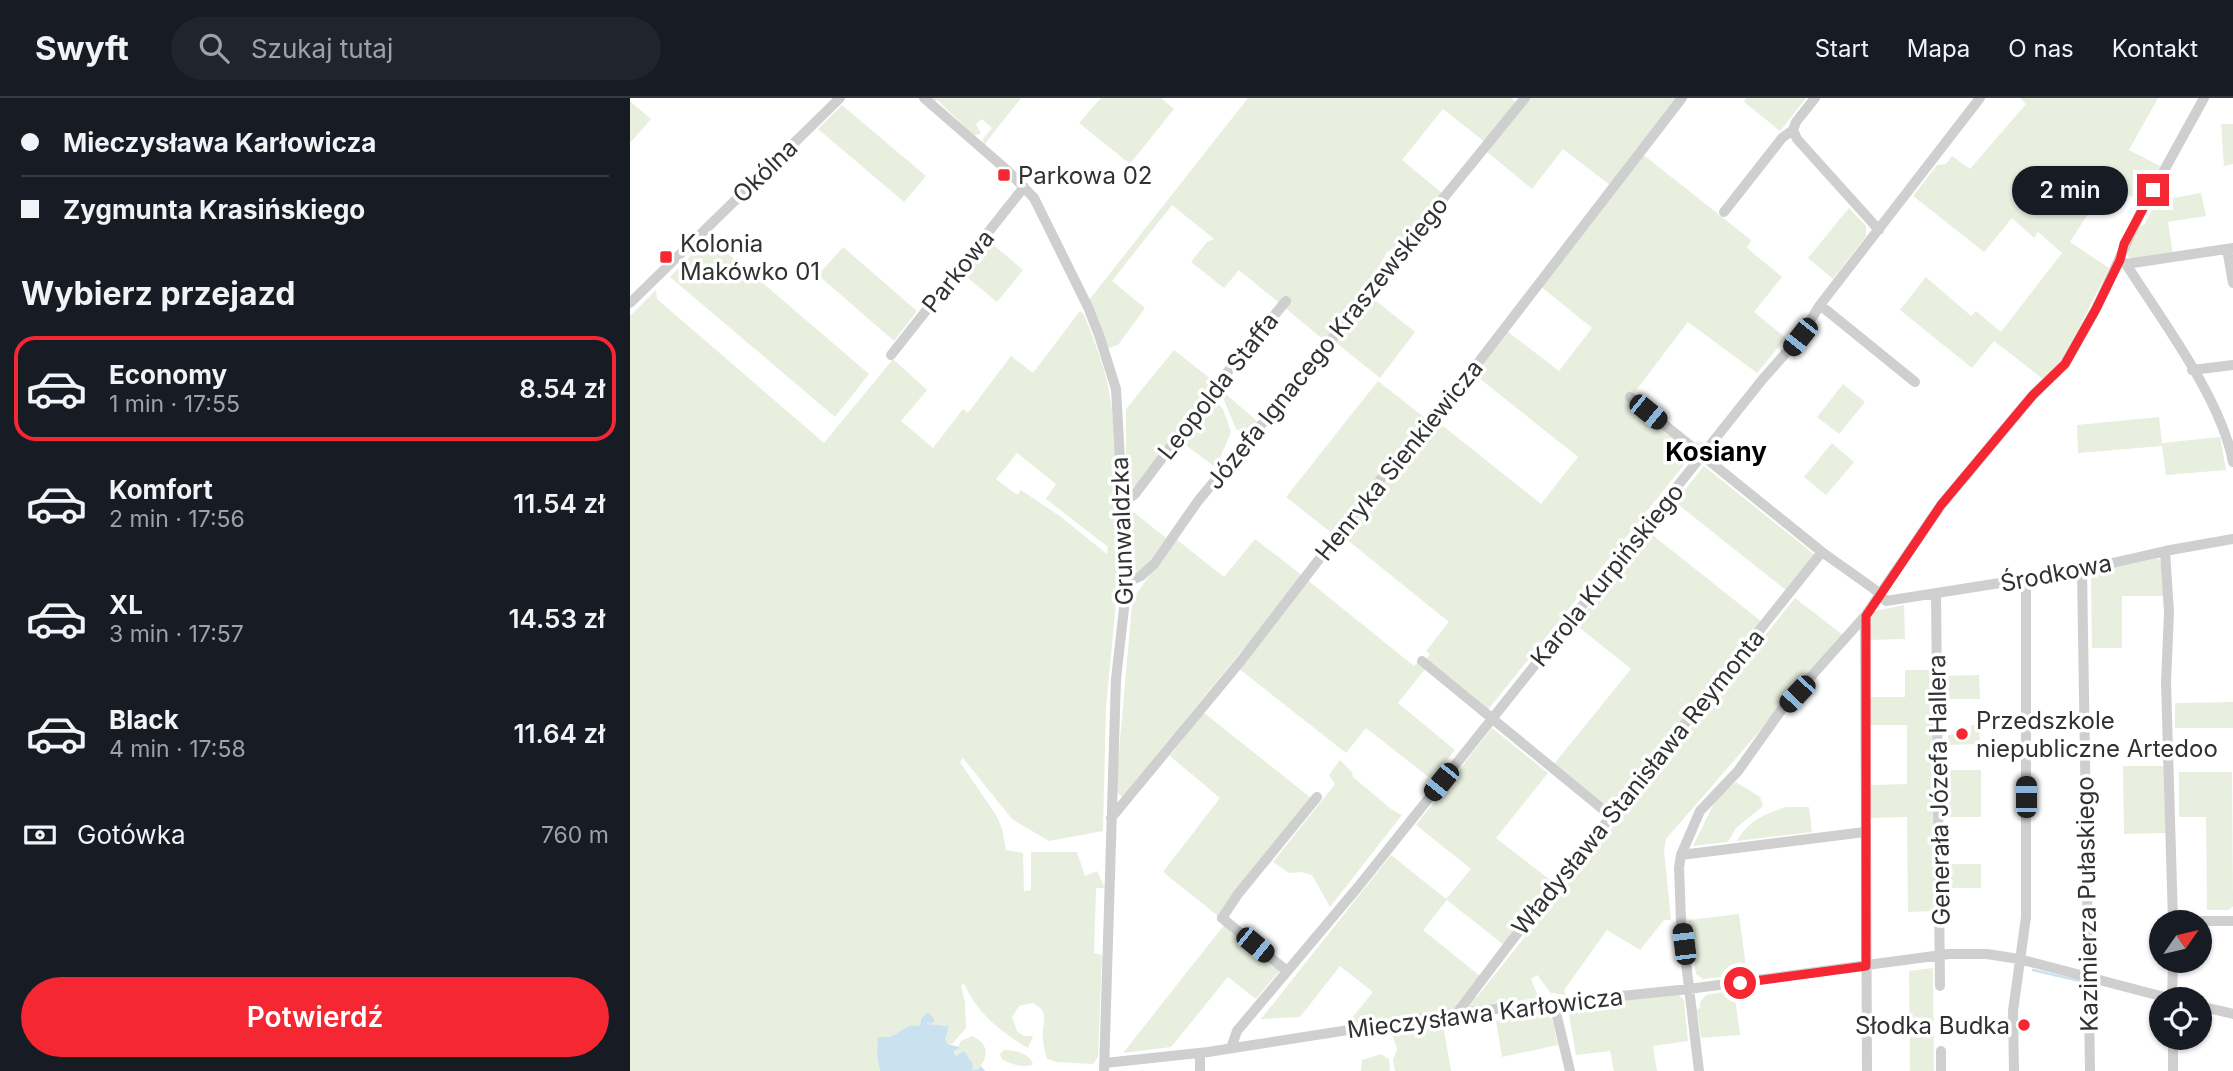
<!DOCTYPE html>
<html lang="pl">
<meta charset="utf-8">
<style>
body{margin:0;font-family:Inter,sans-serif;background:#20242c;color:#f1f3f6;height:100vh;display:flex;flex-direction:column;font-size:26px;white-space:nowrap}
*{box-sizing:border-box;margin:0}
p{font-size:23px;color:#9ea1a6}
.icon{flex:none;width:38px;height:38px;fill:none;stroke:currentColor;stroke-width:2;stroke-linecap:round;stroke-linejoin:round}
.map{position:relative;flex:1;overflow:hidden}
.drawer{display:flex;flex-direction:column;background:#171b24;width:630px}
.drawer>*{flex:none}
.top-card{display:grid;align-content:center;height:154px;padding:0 21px;background:#171b24}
.needle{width:46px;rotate:56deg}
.fabs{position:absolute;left:1519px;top:812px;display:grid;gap:14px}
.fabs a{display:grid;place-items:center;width:63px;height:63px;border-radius:50%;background:#171b24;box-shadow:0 2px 5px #0004;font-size:35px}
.end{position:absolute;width:32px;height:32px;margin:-16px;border:9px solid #f52732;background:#fff;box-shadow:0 0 0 4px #fff}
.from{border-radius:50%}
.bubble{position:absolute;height:49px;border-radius:24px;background:#171b24;box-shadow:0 2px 5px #0004;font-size:23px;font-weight:600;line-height:49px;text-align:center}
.car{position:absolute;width:21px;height:42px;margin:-21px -10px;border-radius:9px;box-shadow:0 0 5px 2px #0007;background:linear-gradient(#222 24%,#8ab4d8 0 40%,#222 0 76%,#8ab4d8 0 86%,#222 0)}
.top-card b{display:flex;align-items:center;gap:24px;height:66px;font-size:26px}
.top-card b+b{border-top:2px solid #363941}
.top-card i{width:18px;height:18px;background:#f1f3f6}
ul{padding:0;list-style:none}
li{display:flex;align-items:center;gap:21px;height:105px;margin:0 14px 10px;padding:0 7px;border:4px solid transparent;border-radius:21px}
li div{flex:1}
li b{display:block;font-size:26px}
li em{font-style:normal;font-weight:600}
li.on{border-color:#f52732}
li>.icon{width:63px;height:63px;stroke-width:1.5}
h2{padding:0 21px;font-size:32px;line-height:84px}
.pay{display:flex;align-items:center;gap:18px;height:77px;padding:0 21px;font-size:26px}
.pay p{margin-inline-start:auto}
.action{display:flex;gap:14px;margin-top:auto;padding:14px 21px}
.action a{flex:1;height:80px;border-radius:42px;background:#f52732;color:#fff;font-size:28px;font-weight:600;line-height:80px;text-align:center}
header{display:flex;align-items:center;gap:42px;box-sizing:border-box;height:98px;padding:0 35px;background:#171b24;border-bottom:2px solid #363941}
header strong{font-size:33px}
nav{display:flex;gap:38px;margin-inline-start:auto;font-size:24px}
.search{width:490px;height:63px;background:#20242c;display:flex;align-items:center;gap:18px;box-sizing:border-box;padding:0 24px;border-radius:38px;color:#9ea1a6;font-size:26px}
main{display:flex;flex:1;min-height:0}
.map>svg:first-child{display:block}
</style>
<header>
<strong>Swyft</strong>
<div class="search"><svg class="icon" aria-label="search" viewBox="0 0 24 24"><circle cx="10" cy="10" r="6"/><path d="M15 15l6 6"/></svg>Szukaj tutaj</div>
<nav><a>Start</a><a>Mapa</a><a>O nas</a><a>Kontakt</a></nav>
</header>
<main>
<section class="drawer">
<div class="top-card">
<b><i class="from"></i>Mieczysława Karłowicza</b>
<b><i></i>Zygmunta Krasińskiego</b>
</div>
<h2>Wybierz przejazd</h2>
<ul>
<li class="on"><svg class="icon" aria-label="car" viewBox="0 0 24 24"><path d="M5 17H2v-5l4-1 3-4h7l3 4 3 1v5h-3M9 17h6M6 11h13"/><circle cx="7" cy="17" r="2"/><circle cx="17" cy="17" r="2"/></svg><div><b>Economy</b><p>1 min · 17:55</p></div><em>8.54 zł</em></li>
<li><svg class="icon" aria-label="car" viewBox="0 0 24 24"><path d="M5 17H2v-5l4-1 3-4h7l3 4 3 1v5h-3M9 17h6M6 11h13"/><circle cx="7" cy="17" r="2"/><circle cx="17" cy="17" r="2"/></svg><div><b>Komfort</b><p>2 min · 17:56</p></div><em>11.54 zł</em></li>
<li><svg class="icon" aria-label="car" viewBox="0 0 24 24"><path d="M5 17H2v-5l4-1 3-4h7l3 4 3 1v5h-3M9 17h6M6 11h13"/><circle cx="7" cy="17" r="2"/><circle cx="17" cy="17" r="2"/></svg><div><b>XL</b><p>3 min · 17:57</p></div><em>14.53 zł</em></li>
<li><svg class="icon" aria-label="car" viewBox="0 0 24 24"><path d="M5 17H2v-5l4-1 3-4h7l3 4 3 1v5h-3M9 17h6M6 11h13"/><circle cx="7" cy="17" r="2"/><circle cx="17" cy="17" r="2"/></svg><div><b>Black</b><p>4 min · 17:58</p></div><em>11.64 zł</em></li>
</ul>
<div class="pay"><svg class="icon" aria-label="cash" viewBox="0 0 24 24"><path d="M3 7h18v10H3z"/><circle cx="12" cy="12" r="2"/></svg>Gotówka<p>760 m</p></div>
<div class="action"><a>Potwierdź</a></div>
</section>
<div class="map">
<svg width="1603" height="973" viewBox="0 0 1603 973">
<rect width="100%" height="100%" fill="#fff"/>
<!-- green -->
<path fill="#e8efdf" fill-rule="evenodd" d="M 300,0 L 391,0 L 354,47 L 353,41 L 362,30 L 352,21 L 346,26 L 351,36 L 344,37 L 307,2 L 305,4 Z
M 471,0 L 531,0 L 544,11 L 500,66 L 449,25 Z
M 618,0 L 881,0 L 887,5 L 856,45 L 813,11 L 772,62 L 813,96 L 774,144 L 757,154 L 737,189 L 695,243 L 609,172 L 594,190 L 561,164 L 577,144 L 584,141 L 542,107 L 482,183 L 515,210 L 488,247 L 478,250 L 459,202 Z
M 898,0 L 1048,0 L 980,87 L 933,51 L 902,91 L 856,53 Z
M 1116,0 L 1176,0 L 1150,33 L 1114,4 Z
M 1390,0 L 1528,0 L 1499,52 L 1530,68 L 1512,104 L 1477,86 L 1440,144 L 1479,170 L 1431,266 L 1413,281 L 1364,243 L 1342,270 L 1270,212 L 1296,179 L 1341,218 L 1346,213 L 1371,234 L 1432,155 L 1408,134 L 1404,140 L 1382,120 L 1354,154 L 1283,98 L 1307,67 L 1316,66 L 1322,58 L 1340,71 L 1396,6 Z
M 0,3 L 21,21 L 1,44 L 0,43 Z
M 212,7 L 296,78 L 274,104 L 188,31 Z
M 1591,26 L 1603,26 L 1603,66 L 1594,68 Z
M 1011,55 L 1121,142 L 1117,150 L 1152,179 L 1124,214 L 1156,240 L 1127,275 L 1058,224 L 1004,295 L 1063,345 L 1072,344 L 1077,347 L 1065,361 L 1061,358 L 857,613 L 795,563 L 800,556 L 796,553 L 819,524 L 711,437 L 803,320 L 911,406 L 948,359 L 844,276 L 877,233 L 929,273 L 962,230 L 909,187 Z
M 1571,95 L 1576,118 L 1538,124 L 1543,156 L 1500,162 L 1496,154 L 1508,128 L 1514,127 L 1527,103 Z
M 1219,110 L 1236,128 L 1236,138 L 1203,181 L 1178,160 Z
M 79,139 L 239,276 L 205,319 L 40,179 Z
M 359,143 L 393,172 L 367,204 L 332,175 Z
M 213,149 L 287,213 L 264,243 L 188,177 Z
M 26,192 L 27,201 L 194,345 L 263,261 L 297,292 L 271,323 L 303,350 L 333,311 L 338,315 L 381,258 L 403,275 L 450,213 L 454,216 C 462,237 471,260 477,283 C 489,341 487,402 486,461 L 490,464 L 476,609 L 473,733 L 419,743 L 382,721 L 333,660 L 330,664 L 366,717 L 372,730 L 376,752 L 393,755 L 394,793 L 401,792 L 401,754 L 447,754 L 455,778 L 467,773 L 475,790 L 466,790 L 464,855 L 472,857 L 468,959 L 463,966 L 427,964 L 417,961 C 414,952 412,939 413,931 C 415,918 416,912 403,905 L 389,908 L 382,919 L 387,933 L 394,938 L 403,938 L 398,950 C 370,934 346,914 334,885 L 331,888 L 335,904 L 336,930 L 322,946 L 314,949 L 303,937 L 308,933 L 319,931 L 319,928 L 297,926 L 297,923 L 301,925 L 303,923 L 303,919 L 297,914 L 291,921 L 290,928 L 281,927 L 260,939 L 249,939 L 247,958 L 250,973 L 0,973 L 0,218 ZM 387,355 L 426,386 L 416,401 L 478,449 L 477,456 L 431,419 L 391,392 L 387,397 L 366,381 Z
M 740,198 L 785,234 L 750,280 L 704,243 Z
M 544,252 L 586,285 L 499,395 L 496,392 L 496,311 Z
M 748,283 L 795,320 L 704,437 L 656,399 Z
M 1213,286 L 1235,304 L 1209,336 L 1187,319 Z
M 589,290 L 628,324 L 620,334 L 613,335 L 606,331 Z
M 585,303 L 593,311 L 601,334 L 592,355 L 588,371 L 550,343 L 581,304 Z
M 1529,319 L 1532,345 L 1590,339 L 1596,372 L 1536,377 L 1532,348 L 1448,355 L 1447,327 Z
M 1202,345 L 1224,364 L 1196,397 L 1174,379 Z
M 1074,368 L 1185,457 L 1157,493 L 1045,404 Z
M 501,412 L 536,440 L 511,475 L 504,473 Z
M 1020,435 L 1132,524 L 982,712 L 924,666 L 1001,571 L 945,526 Z
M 546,441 L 594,479 L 625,441 L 673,478 L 492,699 L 487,694 L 487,676 L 502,506 L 504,499 Z
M 1526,459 L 1532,464 L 1533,498 L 1492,498 L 1492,550 L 1462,550 L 1461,481 L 1468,472 Z
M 676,481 L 784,568 L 788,564 L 796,570 L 768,605 L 825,652 L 801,681 L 736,630 L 716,655 L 608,570 Z
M 1165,500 L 1213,537 L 1036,741 L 1034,752 L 1041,822 L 1034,822 L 1010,852 L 977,832 L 934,892 L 936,897 L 921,895 L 907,877 L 901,881 L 907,896 L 907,900 L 723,925 L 721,921 L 743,894 L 710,868 L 670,919 L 631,921 L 761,757 L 816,801 L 841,771 L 786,727 L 862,630 L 918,675 L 866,740 L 924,785 L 874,847 L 817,802 L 793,832 L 850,878 L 833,901 L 847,899 Z
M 1274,507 L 1275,541 L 1239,542 L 1239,527 L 1244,513 Z
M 1275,572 L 1303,572 L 1305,813 L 1278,814 L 1277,719 L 1241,720 L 1241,687 L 1277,686 L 1277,627 L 1240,627 L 1240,599 L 1275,599 Z
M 1349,577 L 1350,601 L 1314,601 L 1314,578 Z
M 1603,604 L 1603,630 L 1545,630 L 1545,605 Z
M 573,614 L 681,700 L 588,818 L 533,774 L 590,700 L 540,658 Z
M 1341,627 L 1349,627 L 1350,646 L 1318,647 L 1318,637 L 1341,636 Z
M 710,662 L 723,675 L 722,678 L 761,711 L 772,717 L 700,809 L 682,777 L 671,774 L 659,775 L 643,764 L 705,686 L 699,677 Z
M 1493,668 L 1535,668 L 1536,735 L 1494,736 Z
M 1314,672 L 1351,672 L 1351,719 L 1315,719 Z
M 1549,674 L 1602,674 L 1603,808 L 1599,812 L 1577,812 L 1576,719 L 1549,719 Z
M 1106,684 L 1130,699 L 1133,708 L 1106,730 L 1098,744 L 1063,748 L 1087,699 Z
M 1156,709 L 1179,709 L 1182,734 L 1107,743 C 1118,723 1135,716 1156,709 Z
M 1315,766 L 1351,766 L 1351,790 L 1316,790 Z
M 1109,816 L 1117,876 L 1073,881 L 1066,876 L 1059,822 Z
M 595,826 L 651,871 L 626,901 L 598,879 L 541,949 L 493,955 Z
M 1303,870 L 1304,973 L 1280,973 L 1279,873 Z
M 1104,892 L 1110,937 L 1071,940 L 1067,911 L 1070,910 L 1070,904 L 1076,897 Z
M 1048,896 L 1054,902 L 1058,943 L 1023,948 L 1027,973 L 984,973 L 980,953 L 946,957 L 938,911 L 942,907 Z
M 916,917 L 922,921 L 928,947 L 872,959 L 866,923 Z
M 806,926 L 814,932 L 821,973 L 765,973 L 763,962 L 767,951 L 761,932 Z
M 342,938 C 360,946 359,960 347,972 L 342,972 L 340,961 L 336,958 L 327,959 L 324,956 L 331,943 Z
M 374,952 C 385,952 399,955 403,966 C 395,971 380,966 372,961 L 370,956 Z
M 751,956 L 759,961 L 760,973 L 731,973 L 732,962 Z"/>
<!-- water -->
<path fill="#cae1f0" d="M 297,914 L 303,919 L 304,923 L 301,926 L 297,924 L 297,926 L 319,928 L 315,941 L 317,946 L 329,949 L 324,954 L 326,958 L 334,953 L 343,966 L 342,972 L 347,972 L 351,968 L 355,973 L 250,973 L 247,958 L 248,939 L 260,939 L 281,927 L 290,928 L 291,921 Z"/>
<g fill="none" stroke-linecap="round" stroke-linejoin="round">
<!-- stream -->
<path stroke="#cae1f0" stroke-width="2.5" d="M 1403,872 L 1450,883"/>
<!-- minor -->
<path stroke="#cfcfcf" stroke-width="10" d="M 294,0 L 378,73 L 404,100 L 458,209 L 469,237 L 486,291 L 497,484 L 486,581 L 474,973
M 1163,32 L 1167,41 L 1249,132
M 1094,114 L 1152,40 L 1163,32 L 1166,24 L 1185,0
M 1597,151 L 1603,185
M 1493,164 L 1496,166 L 1603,150
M 1496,166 C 1531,221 1591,300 1603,364
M 0,205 L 210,0
M 1190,207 L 1285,284
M 261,257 L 394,89
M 1562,272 L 1603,267
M 1000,299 L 1192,454 L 1244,491 L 1256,503 L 1452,472 L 1535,453 L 1603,441
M 493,404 L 505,396 L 595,277 L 656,203
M 1535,453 L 1539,514 L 1536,584 L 1543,824
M 1452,472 L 1460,973
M 497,484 L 511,478 L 524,466 L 568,403 L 699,245 L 732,200 L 895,0
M 1306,496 L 1310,888
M 1235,518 L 1237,973
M 792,563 L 981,718
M 481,720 L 610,564 L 764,364 L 844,270 L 1052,0
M 1051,757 L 1235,734
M 1543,823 L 1603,823
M 657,873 L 592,820 L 608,796 L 687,699
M 1542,901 L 1543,863
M 924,906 L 940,973
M 1570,908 L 1603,916
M 827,915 L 883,841 L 1192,454
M 1543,940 L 1543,973
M 601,950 L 607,933 L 728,789 L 1132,282 L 1170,239 L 1190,207 L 1350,0
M 1311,953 L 1311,973
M 570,955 L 570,973
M 475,965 L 578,954 L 827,915 L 1059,891 L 1319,856 L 1357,856 L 1389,861 L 1542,901
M 1069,973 L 1051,823 L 1049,770 L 1051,757 L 1070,713 L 1108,673 L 1152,611 L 1235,518 L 1311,407 L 1403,297 L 1435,266 L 1466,211 L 1510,116 L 1574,0
M 1384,973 L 1383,913 L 1396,819 L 1396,482"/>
</g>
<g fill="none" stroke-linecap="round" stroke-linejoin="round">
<!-- route -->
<path stroke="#f52732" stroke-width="9" d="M 1110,885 L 1236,868 L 1236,518 L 1311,407 L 1403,297 L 1435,266 L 1466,211 L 1490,162 L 1494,146 L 1523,92"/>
</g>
<!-- markers -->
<g fill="#f52732" stroke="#fff" stroke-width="2.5">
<rect x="367" y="70" width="14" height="14" rx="3.5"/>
<rect x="29" y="152" width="14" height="14" rx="3.5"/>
<circle cx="1332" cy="636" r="7"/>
<circle cx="1394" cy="927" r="7"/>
</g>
<g text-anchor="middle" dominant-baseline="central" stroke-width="7" stroke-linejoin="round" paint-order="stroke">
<!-- street labels -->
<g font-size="24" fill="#323232" stroke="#fff">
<text transform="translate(135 73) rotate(-44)">Okólna</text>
<text transform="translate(328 173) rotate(-51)">Parkowa</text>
<text transform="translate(697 245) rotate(-51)">Józefa Ignacego Kraszewskiego</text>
<text transform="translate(588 288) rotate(-52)">Leopolda Staffa</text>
<text transform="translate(769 362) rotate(-51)">Henryka Sienkiewicza</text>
<text transform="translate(492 433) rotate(-92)">Grunwaldzka</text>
<text transform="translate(1426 475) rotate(-11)">Środkowa</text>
<text transform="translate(977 477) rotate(-51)">Karola Kurpińskiego</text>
<text transform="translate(1008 684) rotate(-51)">Władysława Stanisława Reymonta</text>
<text transform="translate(1309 692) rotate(-91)">Generała Józefa Hallera</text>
<text transform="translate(1457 806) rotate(-91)">Kazimierza Pułaskiego</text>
<text transform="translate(855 915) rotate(-7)">Mieczysława Karłowicza</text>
</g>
<!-- poi labels -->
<g font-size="24" fill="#323232" stroke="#fff" text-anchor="start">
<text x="388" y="77">Parkowa 02</text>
<text x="50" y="145">Kolonia<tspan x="50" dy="28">Makówko 01</tspan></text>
<text x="1346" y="622">Przedszkole<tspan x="1346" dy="28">niepubliczne Artedoo</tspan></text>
<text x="1380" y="927" text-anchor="end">Słodka Budka</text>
</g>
<!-- neighbourhood labels -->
<g font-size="26" font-weight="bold" fill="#000" stroke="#fff">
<text x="1086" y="353">Kosiany</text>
</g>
</g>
</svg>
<div class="fabs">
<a><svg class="needle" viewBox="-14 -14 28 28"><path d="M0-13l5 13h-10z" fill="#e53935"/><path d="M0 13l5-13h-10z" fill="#9ea1a6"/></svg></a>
<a><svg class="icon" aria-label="locate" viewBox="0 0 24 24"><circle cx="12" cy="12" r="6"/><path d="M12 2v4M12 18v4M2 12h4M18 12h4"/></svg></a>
</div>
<i class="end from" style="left:1110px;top:885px"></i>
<i class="end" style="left:1523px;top:92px"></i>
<div class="bubble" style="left:1382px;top:68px;width:116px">2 min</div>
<i class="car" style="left:1170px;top:239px;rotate:218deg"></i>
<i class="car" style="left:1018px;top:314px;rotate:129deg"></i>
<i class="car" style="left:1167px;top:596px;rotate:223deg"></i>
<i class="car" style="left:811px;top:684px;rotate:219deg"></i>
<i class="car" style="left:1396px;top:699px;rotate:0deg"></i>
<i class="car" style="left:1054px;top:846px;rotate:353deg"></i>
<i class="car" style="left:625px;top:847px;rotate:129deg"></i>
</div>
</main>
